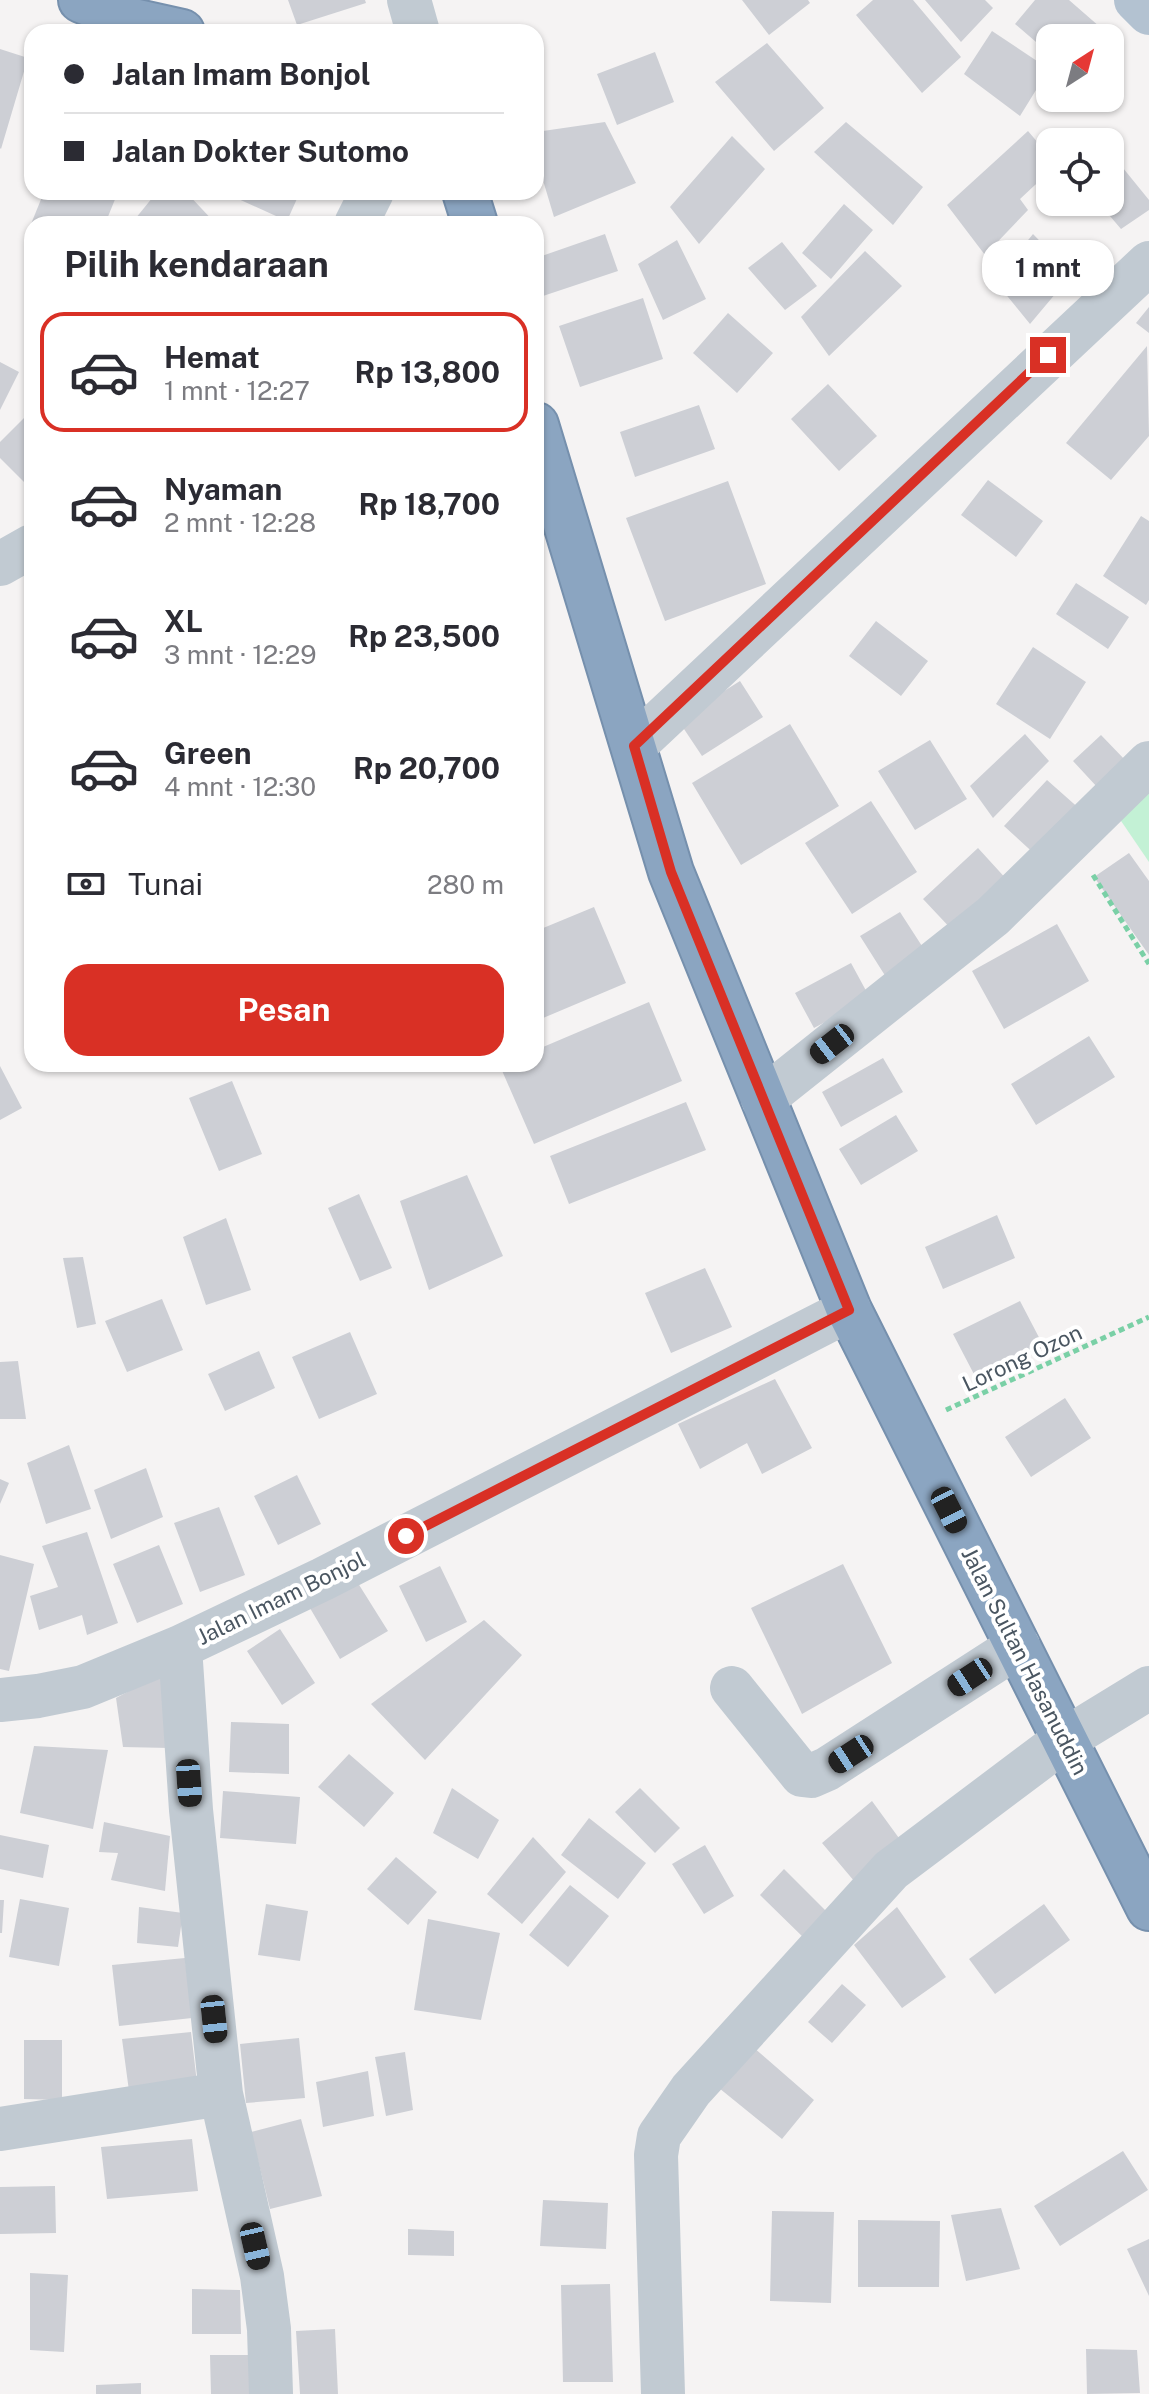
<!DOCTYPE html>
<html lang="id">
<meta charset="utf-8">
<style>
body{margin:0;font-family:"Public Sans",sans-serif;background:#f7f7f7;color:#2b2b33;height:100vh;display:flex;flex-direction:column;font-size:30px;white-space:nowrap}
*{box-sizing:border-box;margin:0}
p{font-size:26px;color:#7c7c81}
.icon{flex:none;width:44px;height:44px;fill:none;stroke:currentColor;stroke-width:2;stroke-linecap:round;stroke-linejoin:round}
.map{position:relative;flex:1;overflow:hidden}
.details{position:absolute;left:24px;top:216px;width:520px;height:856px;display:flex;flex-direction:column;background:#fff;border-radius:24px;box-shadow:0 2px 6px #0004}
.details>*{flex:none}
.top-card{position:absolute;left:24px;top:24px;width:520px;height:176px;border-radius:24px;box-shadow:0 2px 6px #0004;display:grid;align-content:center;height:176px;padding:0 40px;background:#fff}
.needle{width:52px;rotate:36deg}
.buttons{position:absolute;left:1036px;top:24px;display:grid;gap:16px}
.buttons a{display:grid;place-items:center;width:88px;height:88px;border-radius:16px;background:#fff;box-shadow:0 2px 6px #0004;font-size:40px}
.end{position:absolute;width:36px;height:36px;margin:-18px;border:10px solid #d93025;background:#fff;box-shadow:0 0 0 4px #fff}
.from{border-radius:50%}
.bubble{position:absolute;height:56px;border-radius:24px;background:#fff;box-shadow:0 2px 6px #0004;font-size:26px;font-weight:700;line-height:56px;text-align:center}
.car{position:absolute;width:24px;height:48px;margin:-24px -12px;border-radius:10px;box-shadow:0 0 6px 2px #0007;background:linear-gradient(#222 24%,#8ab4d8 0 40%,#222 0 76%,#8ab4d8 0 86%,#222 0)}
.top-card b{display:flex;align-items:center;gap:28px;height:76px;font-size:30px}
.top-card b+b{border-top:2px solid #e1e1e2}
.top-card i{width:20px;height:20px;background:#2b2b33}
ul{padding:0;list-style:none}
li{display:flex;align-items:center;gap:24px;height:120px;margin:0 16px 12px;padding:0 24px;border:4px solid transparent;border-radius:24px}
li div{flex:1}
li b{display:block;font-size:30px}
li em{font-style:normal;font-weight:700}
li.on{border-color:#d93025}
li>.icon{width:72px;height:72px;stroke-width:1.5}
h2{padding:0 40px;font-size:36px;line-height:96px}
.pay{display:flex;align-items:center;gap:20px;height:88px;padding:0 40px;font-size:30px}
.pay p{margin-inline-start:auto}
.button{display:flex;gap:16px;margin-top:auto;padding:16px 40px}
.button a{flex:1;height:92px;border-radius:24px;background:#d93025;color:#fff;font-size:32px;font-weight:700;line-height:92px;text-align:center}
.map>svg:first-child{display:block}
</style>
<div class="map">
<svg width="1149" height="2394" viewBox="0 0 1149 2394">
<rect width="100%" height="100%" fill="#f5f3f3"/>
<!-- green -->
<path fill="#c3f1d5" d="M 1149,784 L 1149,862 L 1117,815 Z"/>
<!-- building -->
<path fill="#cdcfd5" d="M 288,0 L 365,0 L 366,3 L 297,25 Z
M 742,0 L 808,0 L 810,3 L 769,35 Z
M 873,0 L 913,0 L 961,57 L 922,93 L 856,15 Z
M 925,0 L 985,0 L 993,8 L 961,42 Z
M 1035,0 L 1069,0 L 1100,27 L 1091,38 L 1050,38 L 1050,54 L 1015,24 Z
M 992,31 L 1049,69 L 1020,116 L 964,74 Z
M 767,43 L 824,108 L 774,151 L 715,82 Z
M 0,49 L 28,58 L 1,149 L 0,148 Z
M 655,52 L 674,102 L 617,125 L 597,74 Z
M 605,122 L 636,183 L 554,217 L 536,157 L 536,132 Z
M 846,122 L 923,187 L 893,225 L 814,152 Z
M 1028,131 L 1050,157 L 1050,171 L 1020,199 L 1028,210 L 985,255 L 947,205 Z
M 732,136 L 765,169 L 699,244 L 670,207 Z
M 1110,152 L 1149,200 L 1149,210 L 1121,229 L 1098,202 L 1110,202 Z
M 44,192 L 118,192 L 105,224 L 31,224 Z
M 157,192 L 186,192 L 216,224 L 131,224 Z
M 223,192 L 300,192 L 287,221 Z
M 844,204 L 873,230 L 831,279 L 802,253 Z
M 605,234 L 618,271 L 543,296 L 536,276 L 536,258 Z
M 1033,234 L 1072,274 L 1030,324 L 995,281 Z
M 677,240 L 706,299 L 663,320 L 638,264 Z
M 782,242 L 817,286 L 785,310 L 748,268 Z
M 865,251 L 902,286 L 829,356 L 801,317 Z
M 643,298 L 663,359 L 580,387 L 559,326 Z
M 1149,307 L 1149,333 L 1136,323 Z
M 728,313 L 773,353 L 737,393 L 693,353 Z
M 1147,346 L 1149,436 L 1111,480 L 1066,443 Z
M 0,362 L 19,372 L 0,410 Z
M 828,384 L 877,436 L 839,471 L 791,419 Z
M 699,405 L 715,449 L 635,477 L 620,432 Z
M 32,410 L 32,490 L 0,458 L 0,442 Z
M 988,480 L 1043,521 L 1016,557 L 961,515 Z
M 728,481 L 766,584 L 665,621 L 626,518 Z
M 1141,516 L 1149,521 L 1149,600 L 1146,605 L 1103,576 Z
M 1076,583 L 1129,617 L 1108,649 L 1056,614 Z
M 876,621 L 928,661 L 901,696 L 849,656 Z
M 1033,647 L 1086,682 L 1050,739 L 996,704 Z
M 740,681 L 763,717 L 702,756 L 678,720 Z
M 790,724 L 839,806 L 741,865 L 692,783 Z
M 1025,734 L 1049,761 L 993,818 L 970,786 Z
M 1101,735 L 1127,762 L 1098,788 L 1073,761 Z
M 930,740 L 967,799 L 915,830 L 878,771 Z
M 1047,780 L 1082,811 L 1039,858 L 1004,826 Z
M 871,801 L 917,872 L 852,914 L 805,843 Z
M 978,848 L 1009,882 L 954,932 L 923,899 Z
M 1129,853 L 1149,881 L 1149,955 L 1094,877 Z
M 594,907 L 626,983 L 536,1021 L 536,931 Z
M 900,912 L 931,960 L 891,985 L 860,936 Z
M 1057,924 L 1089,981 L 1004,1029 L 972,971 Z
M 851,963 L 870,998 L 814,1028 L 795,993 Z
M 649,1002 L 682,1081 L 534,1144 L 500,1066 L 536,1064 L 536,1050 Z
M 1089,1036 L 1115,1077 L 1036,1125 L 1011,1084 Z
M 883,1058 L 903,1092 L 841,1127 L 822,1092 Z
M 0,1066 L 22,1108 L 0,1120 Z
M 232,1081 L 262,1154 L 219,1171 L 189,1098 Z
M 686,1102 L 706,1150 L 569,1204 L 550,1156 Z
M 896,1115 L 918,1151 L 861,1185 L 839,1149 Z
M 467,1175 L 503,1256 L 429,1290 L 400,1201 Z
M 359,1194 L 392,1268 L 360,1281 L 328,1208 Z
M 997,1215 L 1015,1258 L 943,1289 L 925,1247 Z
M 226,1218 L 251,1290 L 206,1305 L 183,1237 Z
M 83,1257 L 96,1324 L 77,1328 L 63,1258 Z
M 705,1268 L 732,1327 L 671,1353 L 645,1293 Z
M 162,1299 L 183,1350 L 127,1372 L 105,1321 Z
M 1020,1301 L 1044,1347 L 977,1380 L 953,1334 Z
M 350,1332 L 377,1394 L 319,1419 L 292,1357 Z
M 259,1351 L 275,1388 L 225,1411 L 208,1374 Z
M 18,1361 L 26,1419 L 0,1419 L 0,1362 Z
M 775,1379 L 812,1448 L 762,1474 L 747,1443 L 700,1469 L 678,1424 Z
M 1065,1398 L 1091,1438 L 1031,1477 L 1005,1437 Z
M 69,1445 L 91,1509 L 46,1524 L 27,1463 Z
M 146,1468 L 163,1517 L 111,1539 L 94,1490 Z
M 297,1475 L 321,1524 L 278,1545 L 254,1496 Z
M 0,1479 L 9,1483 L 0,1504 Z
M 219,1507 L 245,1575 L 200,1592 L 174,1523 Z
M 87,1532 L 118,1623 L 87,1635 L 82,1615 L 39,1630 L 30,1596 L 58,1587 L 42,1546 Z
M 159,1545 L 183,1604 L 137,1623 L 113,1564 Z
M 0,1555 L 34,1564 L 9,1671 L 0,1669 Z
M 843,1564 L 892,1663 L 802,1714 L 751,1608 Z
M 440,1566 L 467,1622 L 426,1642 L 399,1586 Z
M 356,1580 L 388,1631 L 340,1659 L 307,1603 Z
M 484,1620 L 522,1655 L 425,1760 L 371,1704 Z
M 280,1629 L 315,1683 L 282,1705 L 247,1651 Z
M 165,1672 L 170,1748 L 123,1747 L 116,1698 Z
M 231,1722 L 289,1724 L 289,1774 L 229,1772 Z
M 34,1746 L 108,1750 L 93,1829 L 20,1813 Z
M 349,1754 L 394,1793 L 364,1827 L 318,1787 Z
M 452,1788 L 499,1820 L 478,1859 L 433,1833 Z
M 640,1788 L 680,1828 L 655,1853 L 615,1812 Z
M 223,1791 L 300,1797 L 296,1844 L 220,1838 Z
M 872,1801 L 904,1845 L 860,1888 L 822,1843 Z
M 589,1818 L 646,1863 L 618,1899 L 561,1855 Z
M 104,1822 L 170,1836 L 165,1891 L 111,1880 L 118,1853 L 99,1852 Z
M 0,1835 L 49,1845 L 43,1878 L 0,1869 Z
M 533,1837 L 566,1872 L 522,1924 L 487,1894 Z
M 705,1845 L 734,1896 L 704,1914 L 672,1864 Z
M 396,1857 L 437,1892 L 408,1925 L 367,1889 Z
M 784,1869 L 831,1916 L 806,1940 L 760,1895 Z
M 570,1885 L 609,1916 L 568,1967 L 529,1935 Z
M 20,1899 L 69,1908 L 59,1966 L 9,1957 Z
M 0,1900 L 4,1900 L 2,1933 L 0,1933 Z
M 266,1904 L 308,1911 L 300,1961 L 258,1955 Z
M 1044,1904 L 1070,1940 L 995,1994 L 969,1959 Z
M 139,1907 L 183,1913 L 178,1947 L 137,1943 Z
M 897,1907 L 946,1977 L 902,2008 L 854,1945 Z
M 428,1919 L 500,1933 L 481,2020 L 414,2010 Z
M 185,1958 L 192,2018 L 119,2026 L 112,1965 Z
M 842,1984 L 866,2005 L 832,2043 L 808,2022 Z
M 191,2032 L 197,2083 L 129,2091 L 122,2039 Z
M 299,2038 L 305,2098 L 246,2103 L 240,2044 Z
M 24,2040 L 62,2040 L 62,2100 L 24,2099 Z
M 753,2047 L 814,2100 L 782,2139 L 719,2088 Z
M 405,2052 L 413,2110 L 386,2116 L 375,2057 Z
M 368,2071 L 374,2116 L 323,2127 L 316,2082 Z
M 301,2119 L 322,2196 L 270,2209 L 251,2132 Z
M 192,2139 L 198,2191 L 107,2199 L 101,2147 Z
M 1123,2151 L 1148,2190 L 1060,2246 L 1034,2206 Z
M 55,2186 L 56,2233 L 0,2234 L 0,2187 Z
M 543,2200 L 608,2203 L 606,2249 L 540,2246 Z
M 1001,2208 L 1020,2269 L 966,2281 L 951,2215 Z
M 772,2211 L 834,2212 L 831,2303 L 770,2301 Z
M 858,2220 L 940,2221 L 939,2287 L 858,2287 Z
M 408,2229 L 454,2231 L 454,2256 L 408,2255 Z
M 1149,2239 L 1149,2296 L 1127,2249 Z
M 30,2273 L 68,2275 L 64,2352 L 30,2350 Z
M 610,2284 L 613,2382 L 563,2382 L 561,2285 Z
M 192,2289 L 240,2290 L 241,2334 L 192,2334 Z
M 335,2329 L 338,2394 L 300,2394 L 296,2331 Z
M 1086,2349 L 1137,2350 L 1140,2393 L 1087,2394 Z
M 210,2355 L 255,2355 L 255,2394 L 211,2394 Z
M 141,2383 L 141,2394 L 96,2394 L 96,2385 Z"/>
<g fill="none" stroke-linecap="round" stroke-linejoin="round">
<defs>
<path id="highway" d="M 81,0 L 133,21 L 182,32
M 465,192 L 475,224
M 536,425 L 671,872 L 849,1310 L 1149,1908"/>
</defs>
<!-- highway casing -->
<use href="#highway" stroke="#7690ad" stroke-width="48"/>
<!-- path -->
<path stroke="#7ad0a6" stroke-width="5" stroke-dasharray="6 4" stroke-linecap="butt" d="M 1093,875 L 1149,964
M 946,1410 L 1149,1317"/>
<!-- minor -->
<path stroke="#c1cad2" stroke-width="44" d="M 409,0 L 418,32
M 356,224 L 372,192
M 0,564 L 32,546
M 634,746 L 1149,263
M 763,1099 L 993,916 L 1149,763
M 180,1647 L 191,1810 L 221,2094 L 262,2276 L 269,2329 L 271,2394
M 732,1688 L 802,1775 L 811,1776 L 827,1769 L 1018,1646
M 0,1700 L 38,1696 L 83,1687 L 180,1647 L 323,1579 L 849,1310
M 0,2129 L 221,2094
M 663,2394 L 656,2155 L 659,2136 L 691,2090 L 891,1870 L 1064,1740 L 1149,1688"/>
<!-- major -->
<path stroke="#b3c2d1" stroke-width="44" d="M 1136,0 L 1149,13"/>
<!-- highway -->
<use href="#highway" stroke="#8ba5c1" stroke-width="44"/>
</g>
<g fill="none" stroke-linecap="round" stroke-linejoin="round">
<!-- route -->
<path stroke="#d93025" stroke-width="10" d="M 406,1536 L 849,1310 L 671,872 L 634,746 L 1048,355"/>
</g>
<g text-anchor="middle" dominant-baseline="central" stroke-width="8" stroke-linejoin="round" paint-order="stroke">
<!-- street labels -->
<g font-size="22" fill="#4a5661" stroke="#fff">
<text transform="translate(1022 1358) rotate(-25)">Lorong Ozon</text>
<text transform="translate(281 1598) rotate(-26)">Jalan Imam Bonjol</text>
<text transform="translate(1025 1661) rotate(63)">Jalan Sultan Hasanuddin</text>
</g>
</g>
</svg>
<div class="buttons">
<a><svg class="needle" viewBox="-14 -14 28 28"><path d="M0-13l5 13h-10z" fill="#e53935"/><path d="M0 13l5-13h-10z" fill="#7c7c81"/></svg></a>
<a><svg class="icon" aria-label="locate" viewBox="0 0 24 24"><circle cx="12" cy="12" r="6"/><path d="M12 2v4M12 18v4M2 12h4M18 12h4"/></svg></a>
</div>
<i class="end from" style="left:406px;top:1536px"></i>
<i class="end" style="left:1048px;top:355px"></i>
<div class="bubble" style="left:982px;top:240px;width:132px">1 mnt</div>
<i class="car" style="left:832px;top:1044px;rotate:232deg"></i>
<i class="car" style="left:949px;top:1510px;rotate:153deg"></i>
<i class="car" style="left:970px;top:1677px;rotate:237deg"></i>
<i class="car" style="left:851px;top:1754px;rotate:237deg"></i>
<i class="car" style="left:189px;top:1783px;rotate:176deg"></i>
<i class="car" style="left:214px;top:2019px;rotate:174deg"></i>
<i class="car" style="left:255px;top:2246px;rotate:167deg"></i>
<div class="top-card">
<b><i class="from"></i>Jalan Imam Bonjol</b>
<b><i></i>Jalan Dokter Sutomo</b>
</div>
<section class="details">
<h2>Pilih kendaraan</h2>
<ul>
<li class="on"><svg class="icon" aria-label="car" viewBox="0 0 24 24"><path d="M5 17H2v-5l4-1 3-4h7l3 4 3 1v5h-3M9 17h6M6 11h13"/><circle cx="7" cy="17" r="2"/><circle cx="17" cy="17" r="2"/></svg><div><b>Hemat</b><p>1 mnt · 12:27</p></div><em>Rp 13,800</em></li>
<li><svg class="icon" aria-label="car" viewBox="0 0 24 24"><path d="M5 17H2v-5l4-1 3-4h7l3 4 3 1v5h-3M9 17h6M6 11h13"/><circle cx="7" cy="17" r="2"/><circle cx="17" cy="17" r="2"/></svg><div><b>Nyaman</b><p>2 mnt · 12:28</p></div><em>Rp 18,700</em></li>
<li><svg class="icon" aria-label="car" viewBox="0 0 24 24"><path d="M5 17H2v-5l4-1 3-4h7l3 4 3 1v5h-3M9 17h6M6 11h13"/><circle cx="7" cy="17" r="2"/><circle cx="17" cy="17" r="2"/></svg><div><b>XL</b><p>3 mnt · 12:29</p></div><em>Rp 23,500</em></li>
<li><svg class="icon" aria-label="car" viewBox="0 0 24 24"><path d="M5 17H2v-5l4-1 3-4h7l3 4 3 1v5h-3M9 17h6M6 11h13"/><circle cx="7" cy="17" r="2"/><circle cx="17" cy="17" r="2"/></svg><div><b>Green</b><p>4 mnt · 12:30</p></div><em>Rp 20,700</em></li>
</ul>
<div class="pay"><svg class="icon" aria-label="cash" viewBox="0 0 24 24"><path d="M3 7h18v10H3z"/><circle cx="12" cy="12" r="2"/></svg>Tunai<p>280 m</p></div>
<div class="button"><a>Pesan</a></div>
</section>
</div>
